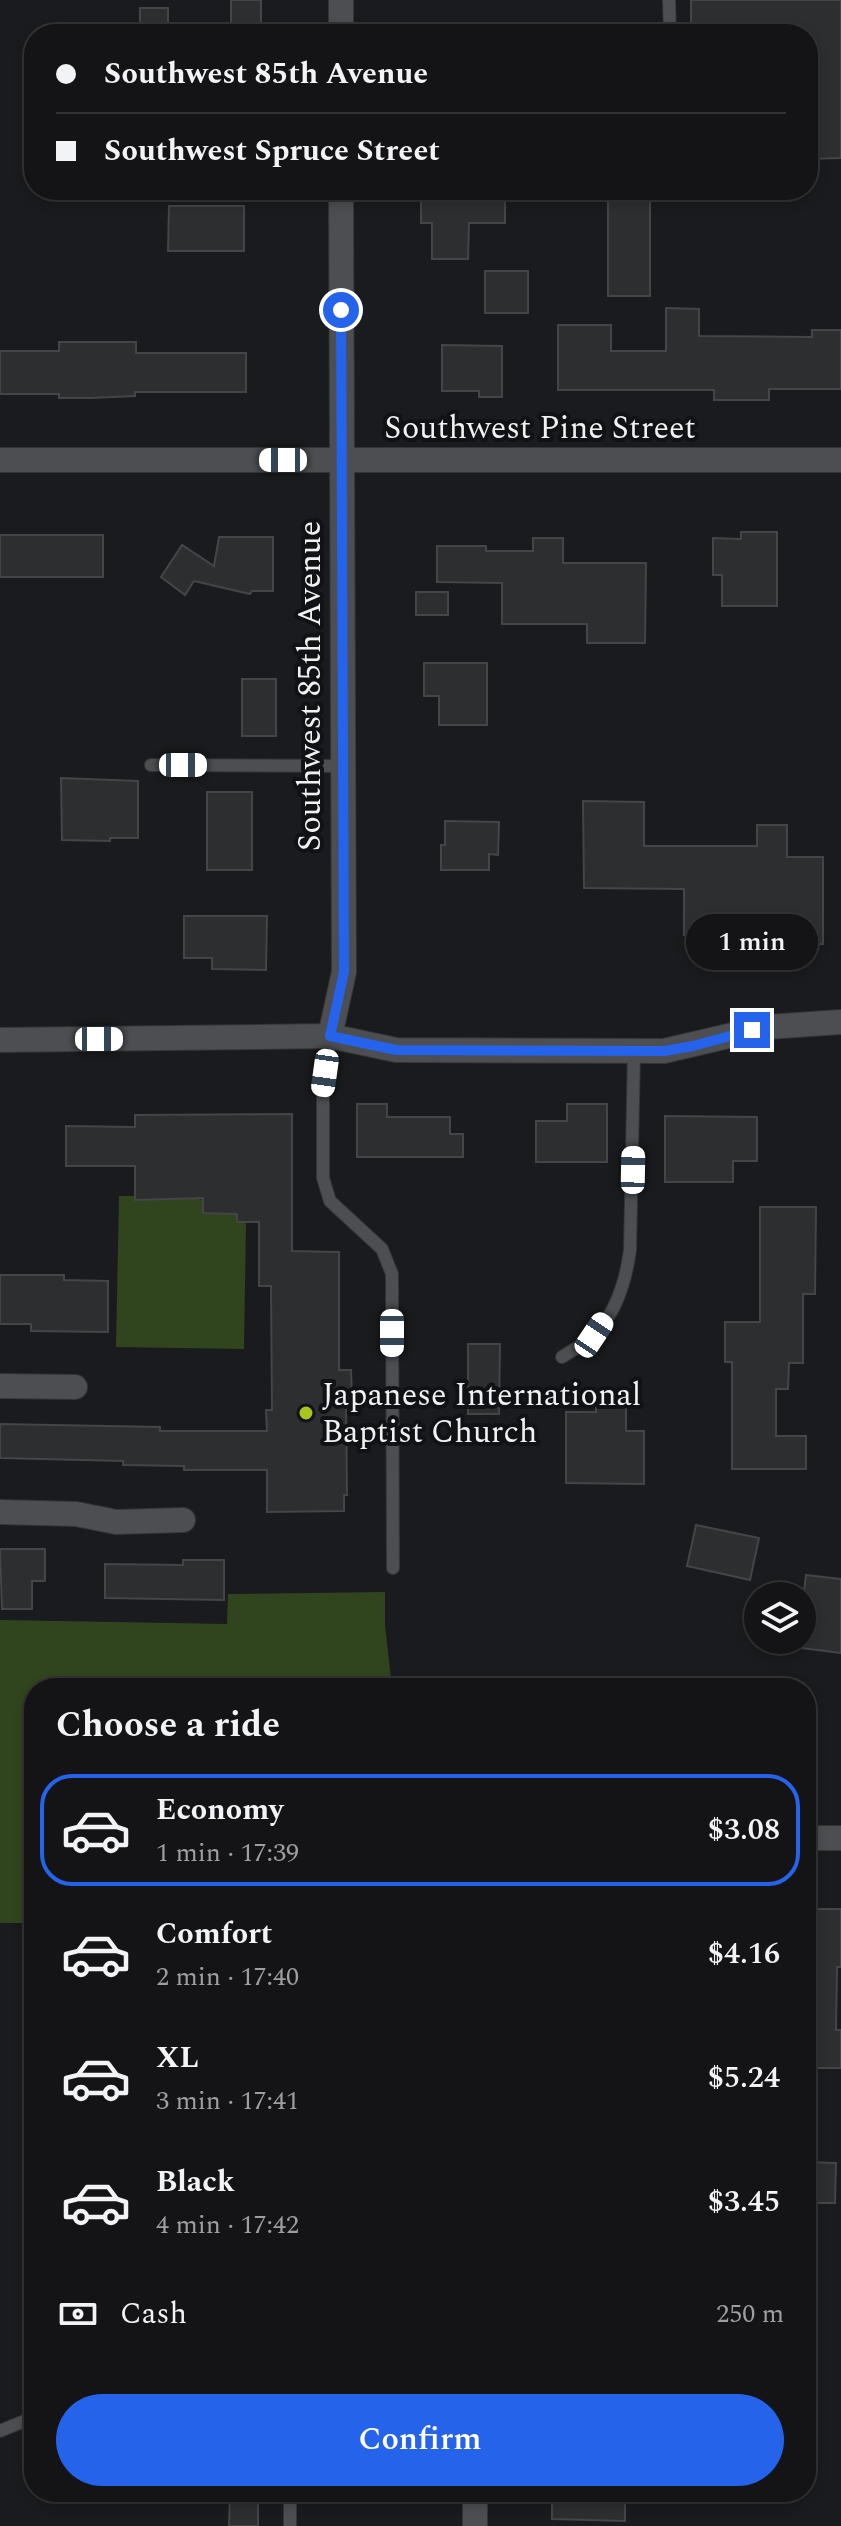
<!DOCTYPE html>
<meta charset="utf-8">
<style>
body{margin:0;font-family:Spectral,serif;background:#212123;color:#f1f3f6;height:100vh;display:flex;flex-direction:column;font-size:30px;white-space:nowrap}
*{box-sizing:border-box;margin:0}
p{font-size:26px;color:#9d9ea1}
.icon{flex:none;width:44px;height:44px;fill:none;stroke:currentColor;stroke-width:2;stroke-linecap:round;stroke-linejoin:round}
.map{position:relative;flex:1;overflow:hidden}
.panel{position:absolute;left:24px;top:1678px;width:792px;height:824px;display:flex;flex-direction:column;background:#141416;border-radius:32px;box-shadow:0 4px 12px #0003,0 0 0 2px #333335}
.panel>*{flex:none}
.hud{position:absolute;left:24px;top:24px;width:794px;height:176px;border-radius:32px;box-shadow:0 4px 12px #0003,0 0 0 2px #333335;display:grid;align-content:center;height:176px;padding:0 32px;background:#141416}
.fabs{position:absolute;left:744px;top:1582px;display:grid;gap:16px}
.fabs a{display:grid;place-items:center;width:72px;height:72px;border-radius:50%;background:#141416;box-shadow:0 4px 12px #0003,0 0 0 2px #333335;font-size:40px}
.end{position:absolute;width:36px;height:36px;margin:-18px;border:10px solid #2563eb;background:#fff;box-shadow:0 0 0 4px #fff}
.from{border-radius:50%}
.bubble{position:absolute;height:56px;border-radius:28px;background:#141416;box-shadow:0 4px 12px #0003,0 0 0 2px #333335;font-size:26px;font-weight:600;line-height:56px;text-align:center}
.car{position:absolute;width:24px;height:48px;margin:-24px -12px;border-radius:10px;box-shadow:0 0 6px 2px #0007;background:linear-gradient(#fff 24%,#345 0 40%,#fff 0 76%,#345 0 86%,#fff 0)}
.hud b{display:flex;align-items:center;gap:28px;height:76px;font-size:30px}
.hud b+b{border-top:2px solid #333335}
.hud i{width:20px;height:20px;background:#f1f3f6}
ul{padding:0;list-style:none}
li{display:flex;align-items:center;gap:24px;height:112px;margin:0 16px 12px;padding:0 16px;border:4px solid transparent;border-radius:32px}
li div{flex:1}
li b{display:block;font-size:30px}
li em{font-style:normal;font-weight:600}
li.selected{border-color:#2563eb}
li>.icon{width:72px;height:72px;stroke-width:1.5}
h2{padding:0 32px;font-size:36px;line-height:96px}
.pay{display:flex;align-items:center;gap:20px;height:88px;padding:0 32px;font-size:30px}
.pay p{margin-inline-start:auto}
.cta{display:flex;gap:16px;margin-top:auto;padding:16px 32px}
.cta a{flex:1;height:92px;border-radius:48px;background:#2563eb;color:#fff;font-size:32px;font-weight:600;line-height:92px;text-align:center}
.map>svg:first-child{display:block}
</style>
<div class="map">
<svg width="841" height="2526" viewBox="0 0 841 2526">
<rect width="100%" height="100%" fill="#1a1b1e"/>
<!-- green -->
<path fill="#30451e" d="M 119,1196 C 164,1197 209,1190 246,1221 L 244,1349 L 116,1347 Z
M 385,1592 L 385,1625 L 392,1688 L 34,1688 L 34,1923 L 0,1923 L 0,1620 L 227,1624 L 228,1594 Z"/>
<!-- building -->
<path fill="#2c2e30" stroke="#434548" stroke-width="2" d="M 231,0 L 261,0 L 261,34 L 231,34 Z
M 691,0 L 841,0 L 841,158 L 808,159 L 808,34 L 691,34 Z
M 140,8 L 168,8 L 168,34 L 140,34 Z
M 421,190 L 505,190 L 505,223 L 469,223 L 468,259 L 432,259 L 432,223 L 421,223 Z
M 608,199 L 650,200 L 650,296 L 608,296 Z
M 169,206 L 244,206 L 244,251 L 168,251 Z
M 485,271 L 528,271 L 528,313 L 485,313 Z
M 666,308 L 699,309 L 699,336 L 812,337 L 812,330 L 841,330 L 841,389 L 769,389 L 769,400 L 714,400 L 714,390 L 558,390 L 558,325 L 611,325 L 611,351 L 666,351 Z
M 59,342 L 136,342 L 136,353 L 246,353 L 246,392 L 135,392 L 135,396 L 91,398 L 59,398 L 59,394 L 0,394 L 0,351 L 59,351 Z
M 442,345 L 502,346 L 502,397 L 479,397 L 479,391 L 442,391 Z
M 741,532 L 777,532 L 777,606 L 722,606 L 722,575 L 713,575 L 713,538 L 741,539 Z
M 0,535 L 103,535 L 103,577 L 0,577 Z
M 219,537 L 273,537 L 273,591 L 252,591 L 250,594 L 194,581 L 185,595 L 161,577 L 182,545 L 214,566 Z
M 533,538 L 563,538 L 563,563 L 646,563 L 645,643 L 587,643 L 587,624 L 502,624 L 502,583 L 437,582 L 437,546 L 486,546 L 486,551 L 533,551 Z
M 416,592 L 448,592 L 448,615 L 416,615 Z
M 424,663 L 487,663 L 487,725 L 439,725 L 439,696 L 424,696 Z
M 242,679 L 276,679 L 276,736 L 242,736 Z
M 61,778 L 138,781 L 138,838 L 110,838 L 110,841 L 62,840 Z
M 207,792 L 252,792 L 252,870 L 207,870 Z
M 583,801 L 644,802 L 644,846 L 757,846 L 757,825 L 787,825 L 787,857 L 823,857 L 823,944 L 779,944 L 779,931 L 723,931 L 723,935 L 684,935 L 684,889 L 584,888 Z
M 445,821 L 499,822 L 498,855 L 489,854 L 489,870 L 441,870 L 441,845 L 445,845 Z
M 184,916 L 267,916 L 266,970 L 212,969 L 212,958 L 184,958 Z
M 357,1104 L 387,1104 L 387,1117 L 450,1117 L 450,1134 L 463,1134 L 463,1157 L 357,1157 Z
M 567,1104 L 607,1104 L 607,1162 L 536,1162 L 536,1121 L 567,1121 Z
M 292,1114 L 292,1251 L 339,1252 L 339,1370 L 351,1370 L 352,1399 L 346,1399 L 347,1495 L 344,1495 L 344,1511 L 267,1512 L 267,1470 L 184,1470 L 184,1466 L 123,1465 L 123,1461 L 0,1458 L 0,1424 L 160,1427 L 160,1431 L 267,1431 L 266,1410 L 272,1410 L 271,1286 L 259,1286 L 259,1222 L 237,1222 L 237,1214 L 203,1213 L 203,1198 L 135,1200 L 135,1166 L 66,1166 L 66,1126 L 135,1127 L 135,1115 Z
M 665,1116 L 757,1117 L 757,1161 L 733,1161 L 733,1182 L 665,1182 Z
M 760,1207 L 816,1207 L 815,1294 L 803,1294 L 803,1363 L 789,1363 L 788,1389 L 776,1389 L 776,1436 L 806,1436 L 806,1469 L 732,1469 L 732,1362 L 725,1362 L 725,1322 L 760,1322 Z
M 0,1275 L 64,1275 L 64,1280 L 108,1281 L 108,1332 L 31,1331 L 31,1324 L 0,1324 Z
M 468,1344 L 500,1344 L 499,1414 L 468,1414 Z
M 596,1396 L 626,1396 L 626,1431 L 644,1431 L 644,1484 L 566,1483 L 566,1412 L 596,1412 Z
M 696,1525 L 759,1538 L 750,1580 L 687,1566 Z
M 0,1549 L 45,1549 L 45,1581 L 32,1581 L 32,1609 L 2,1609 Z
M 183,1560 L 224,1560 L 224,1600 L 105,1598 L 105,1564 L 183,1565 Z
M 806,1575 L 841,1579 L 841,1653 L 802,1648 L 802,1609 Z
M 806,1909 L 841,1909 L 841,1967 L 837,1967 L 836,2030 L 841,2030 L 841,2068 L 806,2068 Z
M 806,2162 L 836,2163 L 835,2203 L 806,2203 Z
M 230,2492 L 258,2492 L 258,2526 L 229,2526 Z
M 566,2492 L 625,2492 L 625,2521 L 552,2519 L 552,2496 L 566,2496 Z"/>
<g fill="none" stroke-linecap="round" stroke-linejoin="round">
<defs>
<path id="service" d="M 669,0 L 670,34
M 151,765 L 343,766
M 330,1036 L 323,1094 L 323,1178 L 330,1201 L 382,1249 L 392,1274 L 393,1568
M 562,1357 C 572,1350 585,1344 594,1335 C 616,1313 626,1280 630,1250 L 634,1051
M 0,2431 L 34,2417
M 290,2492 L 290,2526"/>
<path id="minor" d="M 341,34 L 341,0
M 0,460 L 841,460
M 330,1036 L 344,972 L 341,190
M 0,1040 L 330,1036 L 396,1050 L 664,1051 L 767,1027 L 841,1022
M 0,1386 L 75,1387
M 0,1512 L 76,1514 L 116,1522 L 183,1520
M 806,1838 L 841,1838
M 475,2526 L 475,2492"/>
</defs>
<!-- service casing -->
<use href="#service" stroke="#343537" stroke-width="14"/>
<!-- minor casing -->
<use href="#minor" stroke="#343537" stroke-width="26"/>
<!-- service -->
<use href="#service" stroke="#4c4e51" stroke-width="12"/>
<!-- minor -->
<use href="#minor" stroke="#4c4e51" stroke-width="24"/>
</g>
<g fill="none" stroke-linecap="round" stroke-linejoin="round">
<!-- route -->
<path stroke="#2563eb" stroke-width="10" d="M 341,310 L 344,972 L 330,1036 L 396,1050 L 664,1051 L 693,1046 L 752,1030"/>
</g>
<!-- markers -->
<circle fill="#a8c71e" stroke="#111215" stroke-width="3" cx="306" cy="1413" r="8"/>
<g text-anchor="middle" dominant-baseline="central" stroke-width="8" stroke-linejoin="round" paint-order="stroke">
<!-- street labels -->
<g font-size="32" fill="#f0f1f3" stroke="#111215">
<text x="540" y="428">Southwest Pine Street</text>
<text transform="translate(310 686) rotate(-90)">Southwest 85th Avenue</text>
</g>
<!-- poi labels -->
<g font-size="32" fill="#f0f1f3" stroke="#111215" text-anchor="start">
<text x="322" y="1395">Japanese International<tspan x="322" dy="37">Baptist Church</tspan></text>
</g>
</g>
</svg>
<div class="fabs">
<a><svg class="icon" aria-label="layers" viewBox="0 0 24 24"><path d="M12 4l9 5-9 5-9-5zM3 14l9 5 9-5"/></svg></a>
</div>
<i class="end from" style="left:341px;top:310px"></i>
<i class="end" style="left:752px;top:1030px"></i>
<div class="bubble" style="left:686px;top:914px;width:132px">1 min</div>
<i class="car" style="left:283px;top:460px;rotate:270deg"></i>
<i class="car" style="left:183px;top:765px;rotate:90deg"></i>
<i class="car" style="left:99px;top:1039px;rotate:90deg"></i>
<i class="car" style="left:325px;top:1073px;rotate:188deg"></i>
<i class="car" style="left:633px;top:1170px;rotate:1deg"></i>
<i class="car" style="left:392px;top:1333px;rotate:180deg"></i>
<i class="car" style="left:594px;top:1335px;rotate:34deg"></i>
<div class="hud">
<b><i class="from"></i>Southwest 85th Avenue</b>
<b><i></i>Southwest Spruce Street</b>
</div>
<section class="panel">
<h2>Choose a ride</h2>
<ul>
<li class="selected"><svg class="icon" aria-label="car" viewBox="0 0 24 24"><path d="M5 17H2v-5l4-1 3-4h7l3 4 3 1v5h-3M9 17h6M6 11h13"/><circle cx="7" cy="17" r="2"/><circle cx="17" cy="17" r="2"/></svg><div><b>Economy</b><p>1 min · 17:39</p></div><em>$3.08</em></li>
<li><svg class="icon" aria-label="car" viewBox="0 0 24 24"><path d="M5 17H2v-5l4-1 3-4h7l3 4 3 1v5h-3M9 17h6M6 11h13"/><circle cx="7" cy="17" r="2"/><circle cx="17" cy="17" r="2"/></svg><div><b>Comfort</b><p>2 min · 17:40</p></div><em>$4.16</em></li>
<li><svg class="icon" aria-label="car" viewBox="0 0 24 24"><path d="M5 17H2v-5l4-1 3-4h7l3 4 3 1v5h-3M9 17h6M6 11h13"/><circle cx="7" cy="17" r="2"/><circle cx="17" cy="17" r="2"/></svg><div><b>XL</b><p>3 min · 17:41</p></div><em>$5.24</em></li>
<li><svg class="icon" aria-label="car" viewBox="0 0 24 24"><path d="M5 17H2v-5l4-1 3-4h7l3 4 3 1v5h-3M9 17h6M6 11h13"/><circle cx="7" cy="17" r="2"/><circle cx="17" cy="17" r="2"/></svg><div><b>Black</b><p>4 min · 17:42</p></div><em>$3.45</em></li>
</ul>
<div class="pay"><svg class="icon" aria-label="cash" viewBox="0 0 24 24"><path d="M3 7h18v10H3z"/><circle cx="12" cy="12" r="2"/></svg>Cash<p>250 m</p></div>
<div class="cta"><a>Confirm</a></div>
</section>
</div>
